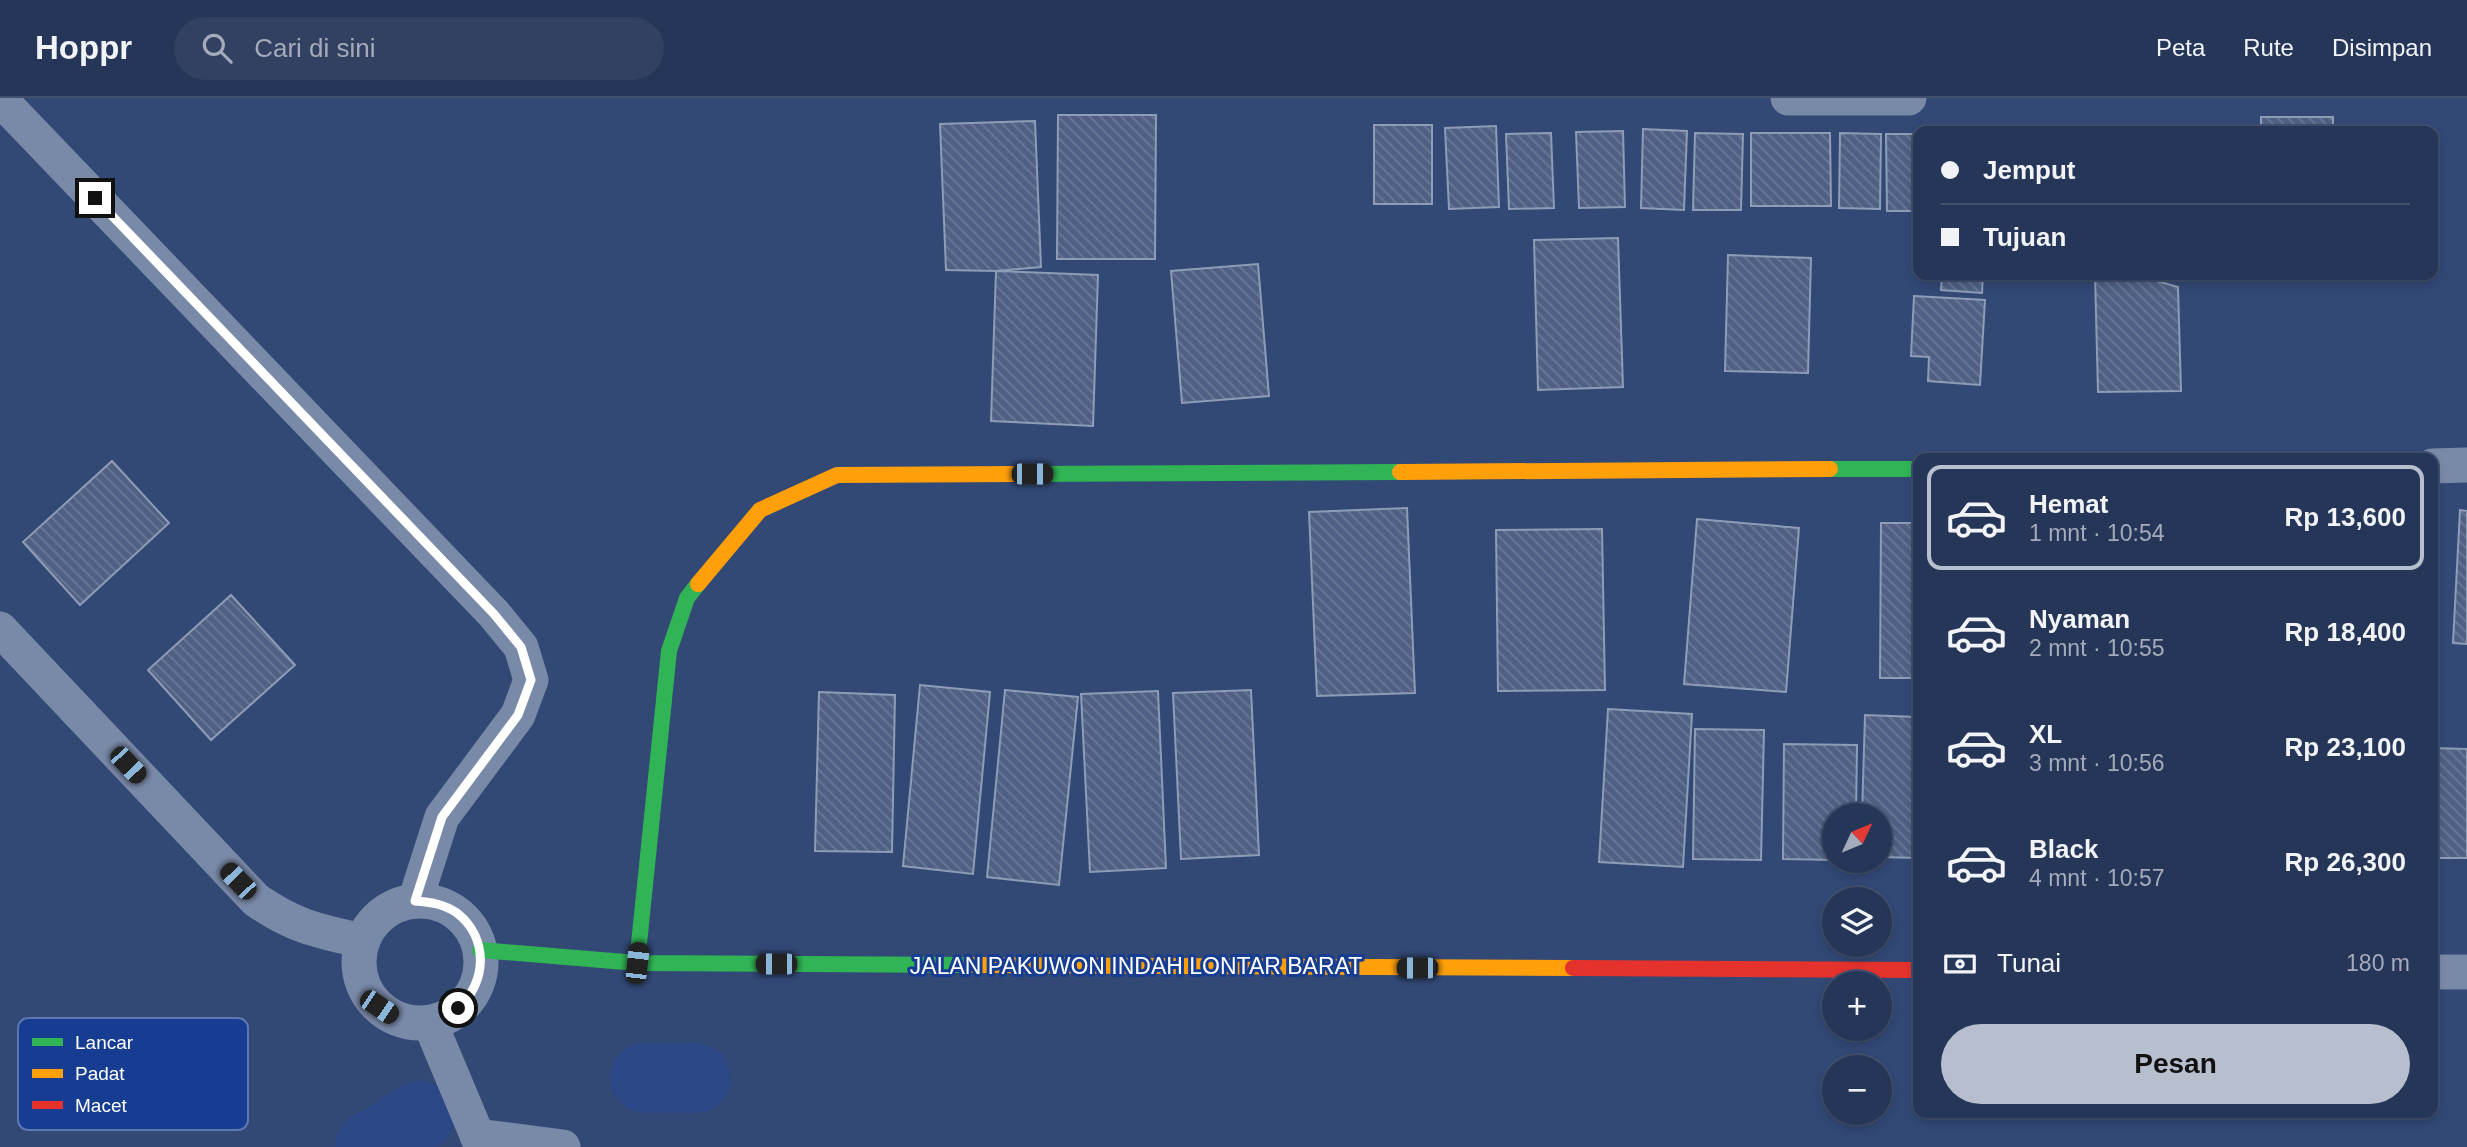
<!DOCTYPE html>
<html lang="id">
<meta charset="utf-8">
<style>
body{margin:0;font-family:Arial,sans-serif;background:#324161;color:#f1f3f6;height:100vh;display:flex;flex-direction:column;font-size:26px;white-space:nowrap}
*{box-sizing:border-box;margin:0}
p{font-size:23px;color:#a4abba}
.icon{flex:none;width:38px;height:38px;fill:none;stroke:currentColor;stroke-width:2;stroke-linecap:round;stroke-linejoin:round}
.map{position:relative;flex:1;overflow:hidden}
.side{position:absolute;left:1913px;top:355px;width:525px;height:665px;display:flex;flex-direction:column;background:#263658;border-radius:14px;box-shadow:0 4px 10px #0003,0 0 0 2px #42506e}
.side>*{flex:none}
.guide{position:absolute;left:1913px;top:28px;width:525px;height:154px;border-radius:14px;box-shadow:0 4px 10px #0003,0 0 0 2px #42506e;display:grid;align-content:center;height:154px;padding:0 28px;background:#263658}
.needle{width:46px;rotate:46deg}
.controls{position:absolute;left:1822px;top:705px;display:grid;gap:14px}
.controls a{display:grid;place-items:center;width:70px;height:70px;border-radius:50%;background:#263658;box-shadow:0 4px 10px #0003,0 0 0 2px #42506e;font-size:35px}
.end{position:absolute;width:32px;height:32px;margin:-16px;border:9px solid #fff;background:#111;box-shadow:0 0 0 4px #111}
.from{border-radius:50%}
.car{position:absolute;width:21px;height:42px;margin:-21px -10px;border-radius:9px;box-shadow:0 0 5px 2px #0007;background:linear-gradient(#222 24%,#8ab4d8 0 40%,#222 0 76%,#8ab4d8 0 86%,#222 0)}
.guide b{display:flex;align-items:center;gap:24px;height:66px;font-size:26px}
.guide b+b{border-top:2px solid #42506e}
.guide i{width:18px;height:18px;background:#f1f3f6}
ul{padding:12px 0 0;list-style:none}
li{display:flex;align-items:center;gap:21px;height:105px;margin:0 14px 10px;padding:0 14px;border:4px solid transparent;border-radius:14px}
li div{flex:1}
li b{display:block;font-size:26px}
li em{font-style:normal;font-weight:700}
li.selected{border-color:#b7bfcf}
li>.icon{width:63px;height:63px;stroke-width:1.5}
.pay{display:flex;align-items:center;gap:18px;height:77px;padding:0 28px;font-size:26px}
.pay p{margin-inline-start:auto}
.action{display:flex;gap:14px;margin-top:auto;padding:14px 28px}
.action a{flex:1;height:80px;border-radius:42px;background:#b7bfcf;color:#111;font-size:28px;font-weight:700;line-height:80px;text-align:center}
header{display:flex;align-items:center;gap:42px;box-sizing:border-box;height:98px;padding:0 35px;background:#263658;border-bottom:2px solid #42506e}
header strong{font-size:33px}
nav{display:flex;gap:38px;margin-inline-start:auto;font-size:24px}
.search{width:490px;height:63px;background:#324161;display:flex;align-items:center;gap:18px;box-sizing:border-box;padding:0 24px;border-radius:38px;color:#a4abba;font-size:26px}
.map>svg:first-child{display:block}
</style>
<header>
<strong>Hoppr</strong>
<div class="search"><svg class="icon" aria-label="search" viewBox="0 0 24 24"><circle cx="10" cy="10" r="6"/><path d="M15 15l6 6"/></svg>Cari di sini</div>
<nav><a>Peta</a><a>Rute</a><a>Disimpan</a></nav>
</header>
<div class="map">
<svg width="2467" height="1049" viewBox="0 0 2467 1049">
<defs>
<pattern id="building-back-hatch" width="6" height="6" patternUnits="userSpaceOnUse" patternTransform="scale(1.75)"><rect width="6" height="6" fill="#4f6084"/><path d="M-1 5l2 2M0 0l6 6M5-1l2 2" fill="none" stroke="#697896"/></pattern>
</defs>
<rect width="100%" height="100%" fill="#324875"/>
<g fill="none" stroke-linecap="round" stroke-linejoin="round">
<!-- river -->
<path stroke="#2c4785" stroke-width="70" d="M 645,980 L 696,980
M 370,1049 L 420,1018"/>
</g>
<!-- building -->
<path fill="url(#building-back-hatch)" stroke="#8e9cb6" stroke-width="2" d="M 1058,17 L 1156,17 L 1155,161 L 1057,161 Z
M 2261,19 L 2333,19 L 2333,33 L 2261,33 Z
M 1035,23 L 1041,169 L 996,173 L 946,172 L 940,26 Z
M 1374,27 L 1432,27 L 1432,106 L 1374,106 Z
M 1496,28 L 1499,109 L 1449,111 L 1445,30 Z
M 2068,30 L 2107,30 L 2107,33 L 2068,33 Z
M 1643,31 L 1687,33 L 1684,112 L 1641,110 Z
M 1623,33 L 1625,109 L 1579,110 L 1576,34 Z
M 1551,35 L 1554,110 L 1509,111 L 1506,36 Z
M 1695,35 L 1743,36 L 1741,112 L 1693,112 Z
M 1751,35 L 1830,35 L 1831,108 L 1751,108 Z
M 1840,35 L 1881,36 L 1880,111 L 1839,110 Z
M 1886,36 L 1918,36 L 1918,113 L 1887,113 Z
M 1618,140 L 1623,289 L 1538,292 L 1534,142 Z
M 1728,157 L 1811,160 L 1808,275 L 1725,273 Z
M 1258,166 L 1269,298 L 1182,305 L 1171,173 Z
M 996,173 L 1098,177 L 1093,328 L 991,323 Z
M 1942,177 L 1983,177 L 1982,195 L 1941,192 Z
M 2095,177 L 2157,177 L 2157,183 L 2178,189 L 2181,293 L 2098,294 Z
M 1914,198 L 1985,202 L 1980,287 L 1928,283 L 1929,259 L 1911,258 Z
M 112,363 L 169,425 L 80,507 L 23,444 Z
M 1407,410 L 1415,595 L 1317,598 L 1309,414 Z
M 2460,412 L 2467,413 L 2467,546 L 2453,545 Z
M 1697,421 L 1799,430 L 1786,594 L 1684,586 Z
M 1881,425 L 1918,425 L 1918,580 L 1880,580 Z
M 1602,431 L 1605,592 L 1498,593 L 1496,432 Z
M 231,497 L 295,567 L 211,642 L 148,572 Z
M 920,587 L 990,594 L 973,776 L 903,768 Z
M 1005,592 L 1078,599 L 1059,787 L 987,779 Z
M 1251,592 L 1259,757 L 1181,761 L 1173,595 Z
M 1158,593 L 1166,770 L 1090,774 L 1081,596 Z
M 819,594 L 895,597 L 892,754 L 815,753 Z
M 1608,611 L 1692,616 L 1683,769 L 1599,764 Z
M 1865,617 L 1918,619 L 1918,760 L 1880,759 L 1880,718 L 1862,718 Z
M 1695,631 L 1764,632 L 1761,762 L 1693,761 Z
M 1784,646 L 1857,647 L 1856,718 L 1834,718 L 1834,762 L 1783,761 Z
M 2432,650 L 2467,651 L 2467,760 L 2432,760 Z"/>
<g fill="none" stroke-linecap="round" stroke-linejoin="round">
<!-- street -->
<path stroke="#7989a8" stroke-width="35" d="M 1788,0 L 1909,0
M 0,1 L 494,516 L 521,549 L 531,582 L 518,617 L 442,719 L 415,803
M 2432,368 L 2467,367
M 0,531 L 256,802 C 295,829 318,833 363,843
M359 864a61 61 0 1 1 122 0a61 61 0 1 1-122 0Z
M 2432,874 L 2467,874
M 430,925 L 482,1049
M 477,1038 L 563,1049"/>
<!-- fast -->
<path stroke="#30b455" stroke-width="16" d="M 1830,371 L 1918,371
M 1030,376 L 1400,374
M 480,852 L 637,865 L 970,867
M 637,865 L 669,553 L 687,500 L 698,486"/>
<!-- slow -->
<path stroke="#ff9f0a" stroke-width="16" d="M 1400,374 L 1830,371
M 698,486 L 760,412 L 837,377 L 1030,376
M 970,867 L 1573,870"/>
<!-- jam -->
<path stroke="#e5322d" stroke-width="16" d="M 1573,870 L 1918,872"/>
</g>
<g fill="none" stroke-linecap="round" stroke-linejoin="round">
<!-- route -->
<path stroke="#fff" stroke-width="9" d="M 95,100 L 494,516 L 521,549 L 531,582 L 518,617 L 442,719 L 415,803 C 430,804 444,806 457,815 C 489,840 487,885 458,910"/>
</g>
<g text-anchor="middle" dominant-baseline="central" stroke-width="6" stroke-linejoin="round" paint-order="stroke">
<!-- street labels -->
<g font-size="23" fill="#fff" stroke="#163d91">
<text x="1136" y="868">JALAN PAKUWON INDAH LONTAR BARAT</text>
</g>
</g>
<!-- legend -->
<rect x="18" y="920" width="230" height="112" rx="10" fill="#163d91" stroke="#5c77b2" stroke-width="2"/>
<rect x="32" y="940" width="31" height="8" fill="#30b455"/>
<rect x="32" y="971" width="31" height="9" fill="#ff9f0a"/>
<rect x="32" y="1003" width="31" height="8" fill="#e5322d"/>
<g font-size="19" fill="#fff">
<text x="75" y="951">Lancar</text>
<text x="75" y="982">Padat</text>
<text x="75" y="1014">Macet</text>
</g>
</svg>
<div class="controls">
<a><svg class="needle" viewBox="-14 -14 28 28"><path d="M0-13l5 13h-10z" fill="#e53935"/><path d="M0 13l5-13h-10z" fill="#a4abba"/></svg></a>
<a><svg class="icon" aria-label="layers" viewBox="0 0 24 24"><path d="M12 4l9 5-9 5-9-5zM3 14l9 5 9-5"/></svg></a>
<a>+</a>
<a>−</a>
</div>
<i class="end from" style="left:458px;top:910px"></i>
<i class="end" style="left:95px;top:100px"></i>
<i class="car" style="left:1032px;top:376px;rotate:90deg"></i>
<i class="car" style="left:128px;top:667px;rotate:137deg"></i>
<i class="car" style="left:238px;top:783px;rotate:316deg"></i>
<i class="car" style="left:637px;top:865px;rotate:6deg"></i>
<i class="car" style="left:776px;top:866px;rotate:270deg"></i>
<i class="car" style="left:1417px;top:870px;rotate:270deg"></i>
<i class="car" style="left:379px;top:909px;rotate:124deg"></i>
<div class="guide">
<b><i class="from"></i>Jemput</b>
<b><i></i>Tujuan</b>
</div>
<section class="side">
<ul>
<li class="selected"><svg class="icon" aria-label="car" viewBox="0 0 24 24"><path d="M5 17H2v-5l4-1 3-4h7l3 4 3 1v5h-3M9 17h6M6 11h13"/><circle cx="7" cy="17" r="2"/><circle cx="17" cy="17" r="2"/></svg><div><b>Hemat</b><p>1 mnt · 10:54</p></div><em>Rp 13,600</em></li>
<li><svg class="icon" aria-label="car" viewBox="0 0 24 24"><path d="M5 17H2v-5l4-1 3-4h7l3 4 3 1v5h-3M9 17h6M6 11h13"/><circle cx="7" cy="17" r="2"/><circle cx="17" cy="17" r="2"/></svg><div><b>Nyaman</b><p>2 mnt · 10:55</p></div><em>Rp 18,400</em></li>
<li><svg class="icon" aria-label="car" viewBox="0 0 24 24"><path d="M5 17H2v-5l4-1 3-4h7l3 4 3 1v5h-3M9 17h6M6 11h13"/><circle cx="7" cy="17" r="2"/><circle cx="17" cy="17" r="2"/></svg><div><b>XL</b><p>3 mnt · 10:56</p></div><em>Rp 23,100</em></li>
<li><svg class="icon" aria-label="car" viewBox="0 0 24 24"><path d="M5 17H2v-5l4-1 3-4h7l3 4 3 1v5h-3M9 17h6M6 11h13"/><circle cx="7" cy="17" r="2"/><circle cx="17" cy="17" r="2"/></svg><div><b>Black</b><p>4 mnt · 10:57</p></div><em>Rp 26,300</em></li>
</ul>
<div class="pay"><svg class="icon" aria-label="cash" viewBox="0 0 24 24"><path d="M3 7h18v10H3z"/><circle cx="12" cy="12" r="2"/></svg>Tunai<p>180 m</p></div>
<div class="action"><a>Pesan</a></div>
</section>
</div>
